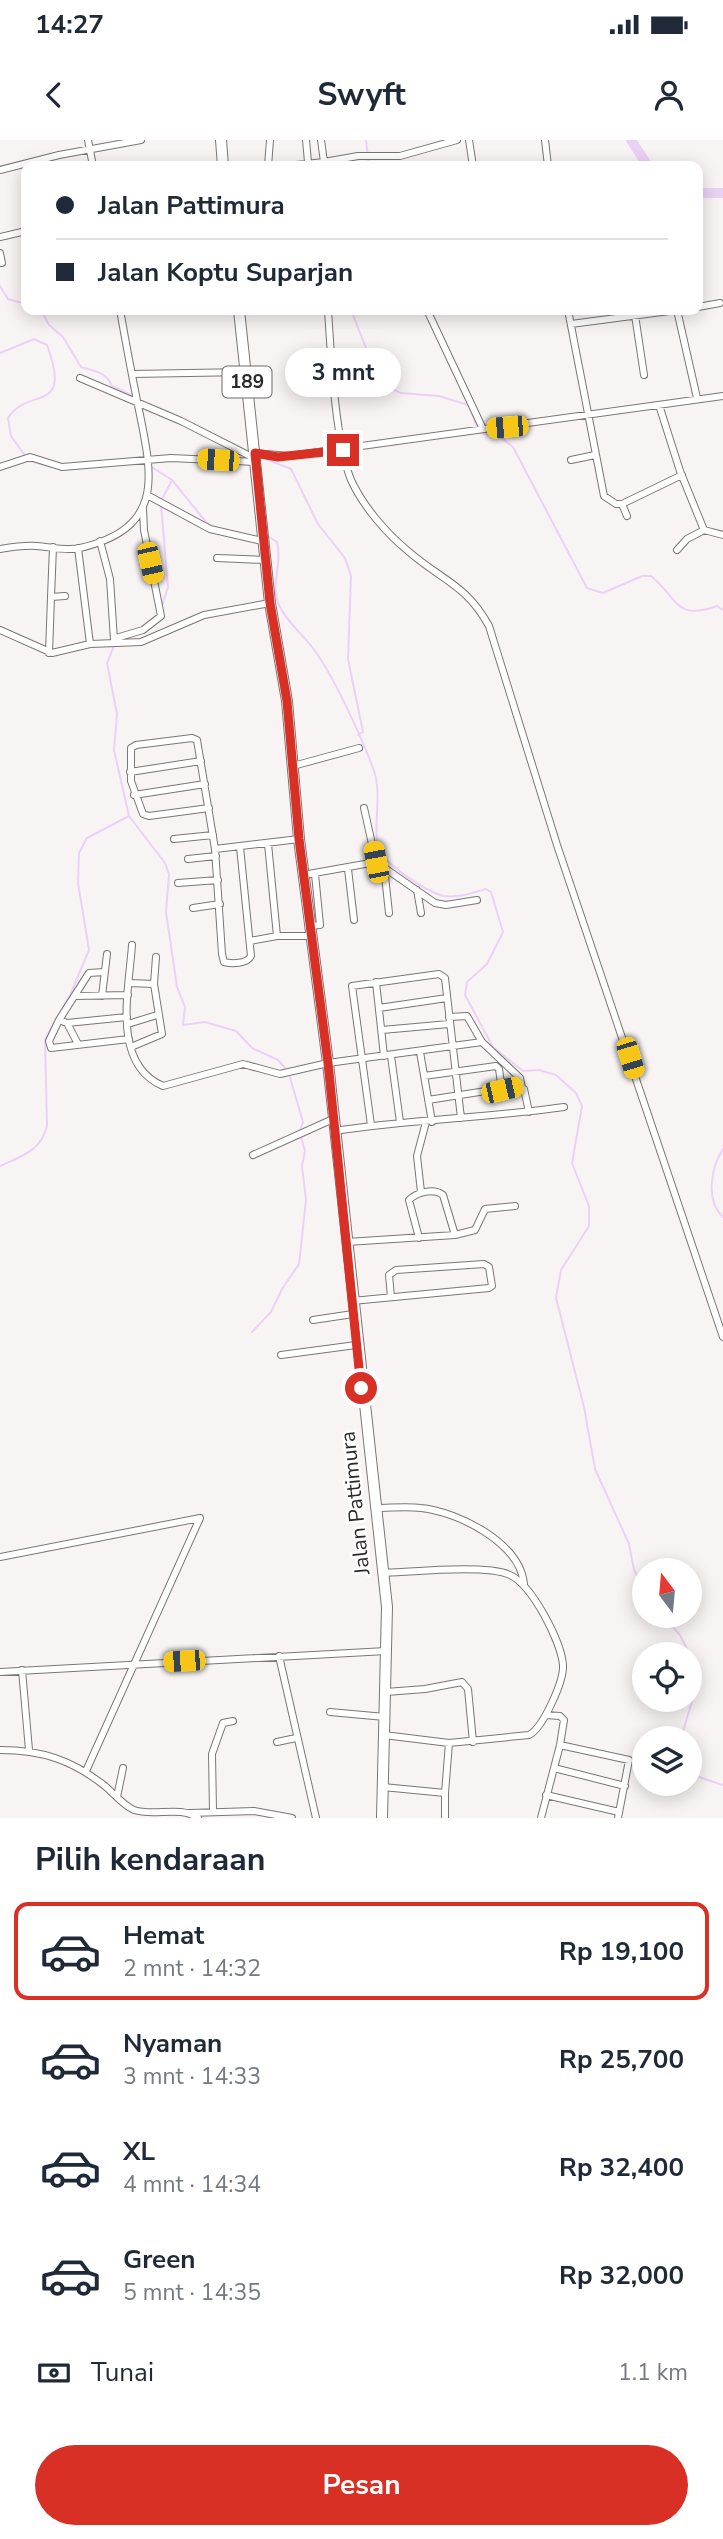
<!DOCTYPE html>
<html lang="id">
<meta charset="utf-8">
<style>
body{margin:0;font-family:"Nunito Sans",sans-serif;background:#f6f6f7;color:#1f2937;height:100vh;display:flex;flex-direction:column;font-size:26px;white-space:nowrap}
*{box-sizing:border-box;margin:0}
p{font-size:23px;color:#747a83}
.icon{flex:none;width:38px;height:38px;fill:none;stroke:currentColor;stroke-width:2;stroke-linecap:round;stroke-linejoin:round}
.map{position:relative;height:1678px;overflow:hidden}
.side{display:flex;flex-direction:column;background:#fff;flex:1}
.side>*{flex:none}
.hud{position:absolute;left:21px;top:21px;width:682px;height:154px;border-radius:14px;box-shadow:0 4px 18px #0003;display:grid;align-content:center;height:154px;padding:0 35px;background:#fff}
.needle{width:46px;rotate:344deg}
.tools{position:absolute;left:632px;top:1418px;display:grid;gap:14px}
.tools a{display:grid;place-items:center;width:70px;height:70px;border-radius:50%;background:#fff;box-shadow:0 4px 18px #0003;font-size:35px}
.end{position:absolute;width:32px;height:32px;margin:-16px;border:9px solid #d93025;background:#fff;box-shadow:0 0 0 4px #fff}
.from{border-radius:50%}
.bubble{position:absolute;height:49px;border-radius:24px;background:#fff;box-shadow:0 4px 18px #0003;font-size:23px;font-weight:700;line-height:49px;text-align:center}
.car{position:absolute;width:21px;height:42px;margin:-21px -10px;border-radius:9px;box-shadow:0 0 5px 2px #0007;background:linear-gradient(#f5c518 24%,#345 0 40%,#f5c518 0 76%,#345 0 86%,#f5c518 0)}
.hud b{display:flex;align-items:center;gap:24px;height:66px;font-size:26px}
.hud b+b{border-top:2px solid #e0e1e3}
.hud i{width:18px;height:18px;background:#1f2937}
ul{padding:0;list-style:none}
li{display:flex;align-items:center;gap:21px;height:98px;margin:0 14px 10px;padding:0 21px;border:4px solid transparent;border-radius:14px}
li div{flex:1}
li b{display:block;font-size:26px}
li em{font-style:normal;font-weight:700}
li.selected{border-color:#d93025}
li>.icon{width:63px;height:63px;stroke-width:1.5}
h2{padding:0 35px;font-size:32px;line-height:84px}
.pay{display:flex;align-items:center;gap:18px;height:77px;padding:0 35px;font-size:26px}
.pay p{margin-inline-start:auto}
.action{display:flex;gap:14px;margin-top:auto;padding:14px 35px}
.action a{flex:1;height:80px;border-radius:42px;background:#d93025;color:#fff;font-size:28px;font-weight:700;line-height:80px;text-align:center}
.status{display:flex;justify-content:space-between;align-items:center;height:49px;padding:0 35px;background:#fff;direction:ltr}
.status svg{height:19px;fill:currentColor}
header{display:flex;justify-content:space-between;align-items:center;height:91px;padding:0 35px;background:#fff;font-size:32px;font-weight:700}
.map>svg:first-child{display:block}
</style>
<div class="status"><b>14:27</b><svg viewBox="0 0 49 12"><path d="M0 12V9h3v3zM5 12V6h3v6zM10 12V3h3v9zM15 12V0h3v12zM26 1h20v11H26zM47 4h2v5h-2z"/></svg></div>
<header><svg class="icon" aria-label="back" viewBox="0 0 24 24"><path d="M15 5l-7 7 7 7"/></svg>Swyft<svg class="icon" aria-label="person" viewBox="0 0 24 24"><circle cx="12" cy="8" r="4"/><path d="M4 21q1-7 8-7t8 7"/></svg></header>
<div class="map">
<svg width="723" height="1678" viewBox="0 0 723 1678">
<rect width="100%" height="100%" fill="#f9f4f4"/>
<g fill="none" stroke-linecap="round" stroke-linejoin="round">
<!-- stream -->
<path stroke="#ecd1f7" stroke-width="2" d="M 366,0 L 369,26
M 0,146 L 8,159 L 26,164
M 41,170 L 49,185 L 63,197 L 81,227 C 95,231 106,232 112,246 L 133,256
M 351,170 L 377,236 L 391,248 L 400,253 L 439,256 L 468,265
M 0,213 L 34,199 L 47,205 C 73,275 28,246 8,278 L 11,296 L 26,317
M 472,273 L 477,288
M 479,293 L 499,296 L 513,307 L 587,448 L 603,453 L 642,436 L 651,436 C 679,459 675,481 717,466 L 723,470
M 258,316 L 291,329 L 318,384 L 345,418 L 351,436 L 348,519 L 363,592 L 358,595
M 30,321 L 51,327
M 150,326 L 172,340 L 206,382 L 213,387
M 71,329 L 107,326
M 162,359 L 171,342
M 266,395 L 277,402 C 283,423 270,444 279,465 C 287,483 304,495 315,511 C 334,537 363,600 374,631 C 383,657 371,692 380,711 C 386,725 429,753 444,756 C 458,758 473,753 486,749 L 491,752 L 503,792 L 487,824 L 467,842 L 465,855 L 493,907 L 523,931 L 539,930 L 556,935 L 576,953 L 582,966 L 572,1023 L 589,1066 L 589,1086 L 561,1130 L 556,1158 L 584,1267 L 595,1329 L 629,1404 L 634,1430 L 644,1448
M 161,469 L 168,447 L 161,364
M 129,676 L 165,723 L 169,734 L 166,772 L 177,847 L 185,867 L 183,885 L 205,882 L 236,891 L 252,908 L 278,920 L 286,929
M 289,934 L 303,982 L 300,991
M 723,1009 C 711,1028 705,1060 723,1077
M 0,1026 C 22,1016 41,1011 47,986 L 45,899 L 70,855 L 89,810 L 78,743 L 79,713 L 87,698 L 129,676 L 114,610 L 117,574 L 107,523 L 114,506
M 252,1192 L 271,1172 L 282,1149 L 299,1124 L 306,1060 L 302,1026 L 305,1011 L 301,997
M 662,1475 L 680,1495 L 689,1513
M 681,1598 L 693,1558 L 690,1514
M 690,1634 L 723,1645"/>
<!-- river -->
<path stroke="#ecd1f7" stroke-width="10" d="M 631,0 L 648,26
M 698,53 L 723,53"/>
<defs>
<path id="minor" d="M 88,0 L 93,26
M 306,0 L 308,22
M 469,0 L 473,26
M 545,0 L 548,26
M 268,26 L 270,0
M 287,26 L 324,22 L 321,0
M 324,26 L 324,22 L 358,16 L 400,16 L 457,0
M 0,30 L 59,15 L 141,0
M 0,97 L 26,91
M 0,113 L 2,123
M 698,167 L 720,163
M 328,170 C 331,215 335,300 351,340 C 363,366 386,393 408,411 C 441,440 466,444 489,486 L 557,705 L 723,1197
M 427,170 L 483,289
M 568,170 L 604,356 L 616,364 L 622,364 L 682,335
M 635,175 L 644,235
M 571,184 L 677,170 L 697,258
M 132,234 L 246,232
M 80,238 L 181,281 L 256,319
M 659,265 L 680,331 L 704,390 L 723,395
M 255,313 L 289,316 L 723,256
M 571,320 L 595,315
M 0,327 L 30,317 L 62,327 L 171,318 L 256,322
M 147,355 L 210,389 L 262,401
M 622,364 L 627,376
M 100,401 L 110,439 L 114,500
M 53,407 L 51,457 L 65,456
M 78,408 L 90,504
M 0,409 C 12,407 25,405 37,406 C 51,407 67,411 80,408 C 164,388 153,338 139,270 C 132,237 126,203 120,170
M 677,410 L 687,399 L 704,390
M 217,418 L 265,420
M 0,490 L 52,513 L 90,504 L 141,502 L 204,475 L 270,463
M 116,498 L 143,490 L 161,476 L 144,390 L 143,369
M 49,513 L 51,457
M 293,626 L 359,608
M 130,632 L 201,621
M 134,655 L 205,644
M 209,668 L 149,676 L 143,674 L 131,641 L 131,608 L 136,605 L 192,598 L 197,600 L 215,709 L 299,699
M 364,668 L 376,722
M 174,699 L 213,695
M 215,709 L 222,814 L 224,822 C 232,824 247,824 251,816 L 240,707
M 188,719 L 216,716
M 384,727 L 389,773
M 348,729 L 354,780
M 303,735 L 376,722 L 435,763 L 446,765 L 477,760
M 178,743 L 218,740
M 417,750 L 421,773
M 193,768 L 220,764
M 310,786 L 320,785 L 315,734
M 277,796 L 311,796
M 250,801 L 277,796 L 268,704
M 132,805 C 129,850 111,924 163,946 L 243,924 L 280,934 L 328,923 L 482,902
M 376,842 L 384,916
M 129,843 L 154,844 L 162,894 L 131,907
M 154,844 L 156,817
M 75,856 L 128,855
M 102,856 L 107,814
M 379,868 L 447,858
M 449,877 L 467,876 L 482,902 L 520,938 L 522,948
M 59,880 L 49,901 L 51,908 L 129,899
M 67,883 L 127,877
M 128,884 L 157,875
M 382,890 L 449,884
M 78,904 L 67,883 L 59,880 L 89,833 L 104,832
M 420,912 L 432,982
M 391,916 L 400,982
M 424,936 L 496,926 L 499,929 L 502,950
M 428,960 L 518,946 L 524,949 L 529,972
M 371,985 L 352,846 L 439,834 L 445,838 L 461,978
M 334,991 C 411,979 487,978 564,967
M 253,1015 L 333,979
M 421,1052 L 417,1016 L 426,982
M 419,1098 L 409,1060 C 417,1052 434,1048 443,1055 L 455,1095
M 347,1102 L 455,1095 L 475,1090 L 485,1069 L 515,1066
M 352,1161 L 489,1148 L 492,1146 L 489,1127 L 484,1124 L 396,1130 L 389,1135 L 391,1157
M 313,1180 L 353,1174
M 281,1215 L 356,1205
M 376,1368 C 391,1368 406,1366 421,1368 C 459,1372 520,1403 524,1444
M 0,1417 L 200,1378 L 86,1631
M 382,1433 C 411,1432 487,1424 510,1435 C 532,1445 561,1501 563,1525 C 564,1541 543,1588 529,1595 L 449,1603 L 384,1595
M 279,1516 L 316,1678
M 22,1530 L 29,1610
M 0,1532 L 386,1511
M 386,1552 L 425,1549 L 462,1542 L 468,1549 L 473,1602
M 330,1572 L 385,1577
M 277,1602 L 296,1598
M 560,1605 L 629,1620 L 618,1678
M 0,1610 C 42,1610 72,1620 105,1646 C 114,1654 124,1666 134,1670 C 155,1677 179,1665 198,1678
M 554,1628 L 625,1646
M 383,1647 L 445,1653 L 445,1678
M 445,1653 L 449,1603
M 546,1655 L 619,1672
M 117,1657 L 123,1628
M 213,1671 L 212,1614 L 223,1583 L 233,1581
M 190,1673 L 254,1671 L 292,1678
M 541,1678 L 560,1605 L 564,1580 L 560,1576 L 546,1575"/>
<path id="primary" d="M 221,0 L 223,26
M 239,170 L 270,463 L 287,561 L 299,699 L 328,923 L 387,1467 L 382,1678"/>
</defs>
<!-- minor casing -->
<use href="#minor" stroke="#7a7676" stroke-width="8"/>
<!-- primary casing -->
<use href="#primary" stroke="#7a7676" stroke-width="12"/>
<!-- minor -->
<use href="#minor" stroke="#fff" stroke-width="6"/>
<!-- primary -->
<use href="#primary" stroke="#fff" stroke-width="10"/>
</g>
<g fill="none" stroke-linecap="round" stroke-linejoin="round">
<!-- route -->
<path stroke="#d93025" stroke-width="9" d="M 343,310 L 278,317 L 255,313 L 270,463 L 287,561 L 299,699 L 328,923 L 361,1248"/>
</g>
<g text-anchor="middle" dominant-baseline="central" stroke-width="5" stroke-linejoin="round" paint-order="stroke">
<!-- shield labels -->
<rect fill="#fff" stroke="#6b6969" stroke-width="2" x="222.5" y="226.5" width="49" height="31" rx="5"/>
<g font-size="19" font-weight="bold" fill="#2b2929">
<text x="247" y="242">189</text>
</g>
<!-- street labels -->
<g font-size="21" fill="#2b2929" stroke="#fff">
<text transform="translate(355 1363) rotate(-96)">Jalan Pattimura</text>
</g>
</g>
</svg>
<div class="tools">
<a><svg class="needle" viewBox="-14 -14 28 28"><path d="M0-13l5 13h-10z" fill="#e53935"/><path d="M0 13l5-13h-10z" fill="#747a83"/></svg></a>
<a><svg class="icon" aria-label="locate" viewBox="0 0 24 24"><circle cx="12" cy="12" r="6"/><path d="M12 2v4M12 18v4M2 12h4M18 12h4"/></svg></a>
<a><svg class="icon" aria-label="layers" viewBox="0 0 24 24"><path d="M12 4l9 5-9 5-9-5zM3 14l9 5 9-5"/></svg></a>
</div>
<i class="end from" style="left:361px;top:1248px"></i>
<i class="end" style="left:343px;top:310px"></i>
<div class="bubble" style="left:285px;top:208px;width:116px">3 mnt</div>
<i class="car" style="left:507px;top:287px;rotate:265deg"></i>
<i class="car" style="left:218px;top:320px;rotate:274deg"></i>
<i class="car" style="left:150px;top:423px;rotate:167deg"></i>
<i class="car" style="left:376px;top:722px;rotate:349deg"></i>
<i class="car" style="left:630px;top:918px;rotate:163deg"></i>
<i class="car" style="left:502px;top:950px;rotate:77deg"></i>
<i class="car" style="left:184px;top:1521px;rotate:267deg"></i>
<div class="hud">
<b><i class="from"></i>Jalan Pattimura</b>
<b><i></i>Jalan Koptu Suparjan</b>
</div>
</div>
<section class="side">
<h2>Pilih kendaraan</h2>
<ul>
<li class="selected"><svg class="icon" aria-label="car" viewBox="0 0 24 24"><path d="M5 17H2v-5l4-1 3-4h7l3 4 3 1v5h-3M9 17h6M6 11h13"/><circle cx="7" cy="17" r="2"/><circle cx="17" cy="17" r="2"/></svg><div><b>Hemat</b><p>2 mnt · 14:32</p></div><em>Rp 19,100</em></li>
<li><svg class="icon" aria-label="car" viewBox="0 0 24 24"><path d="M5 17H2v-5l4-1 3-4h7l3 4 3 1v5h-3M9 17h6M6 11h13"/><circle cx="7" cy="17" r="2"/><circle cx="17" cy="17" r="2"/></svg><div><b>Nyaman</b><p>3 mnt · 14:33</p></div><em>Rp 25,700</em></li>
<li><svg class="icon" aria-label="car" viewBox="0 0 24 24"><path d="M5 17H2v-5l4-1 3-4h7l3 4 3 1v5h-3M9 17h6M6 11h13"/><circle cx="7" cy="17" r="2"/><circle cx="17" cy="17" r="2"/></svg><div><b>XL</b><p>4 mnt · 14:34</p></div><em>Rp 32,400</em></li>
<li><svg class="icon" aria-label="car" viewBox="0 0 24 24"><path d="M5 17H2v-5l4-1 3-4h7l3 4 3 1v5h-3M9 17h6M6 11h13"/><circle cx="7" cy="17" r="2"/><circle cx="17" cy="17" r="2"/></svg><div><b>Green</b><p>5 mnt · 14:35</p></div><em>Rp 32,000</em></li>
</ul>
<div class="pay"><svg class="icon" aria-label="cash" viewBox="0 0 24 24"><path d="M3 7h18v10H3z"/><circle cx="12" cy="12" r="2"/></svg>Tunai<p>1.1 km</p></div>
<div class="action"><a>Pesan</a></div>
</section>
